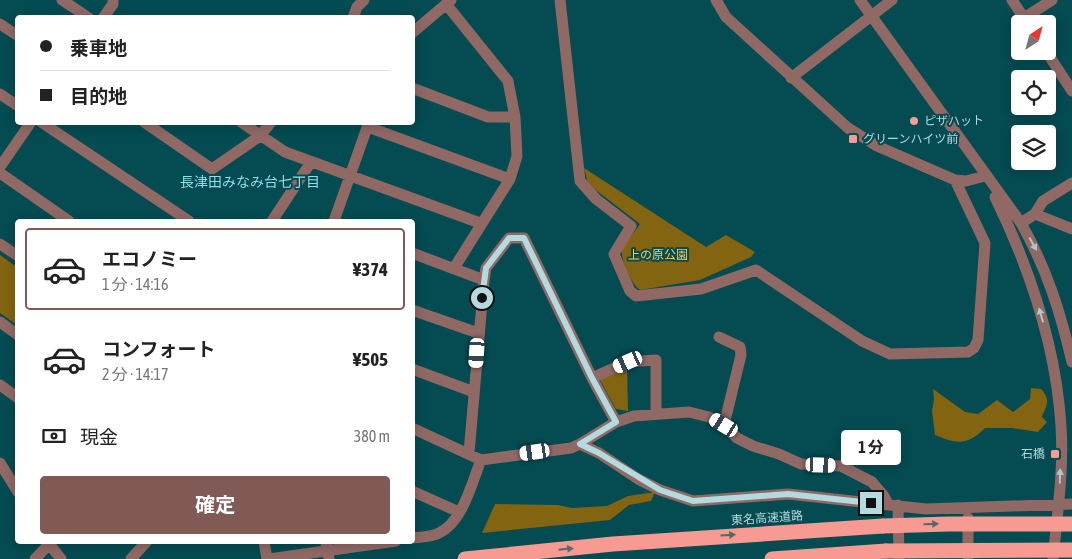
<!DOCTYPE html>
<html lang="ja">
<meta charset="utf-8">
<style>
body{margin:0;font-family:"Asap Condensed","Noto Sans JP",sans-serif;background:#f6f6f6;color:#222;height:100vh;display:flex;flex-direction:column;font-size:19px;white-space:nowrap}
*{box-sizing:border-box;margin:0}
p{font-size:16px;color:#767676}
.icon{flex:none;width:28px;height:28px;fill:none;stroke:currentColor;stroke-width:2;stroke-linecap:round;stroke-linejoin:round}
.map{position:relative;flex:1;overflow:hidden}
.drawer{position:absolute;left:15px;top:219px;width:400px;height:325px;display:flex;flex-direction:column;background:#fff;border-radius:5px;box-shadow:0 2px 12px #0003}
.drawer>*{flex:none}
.banner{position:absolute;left:15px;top:15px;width:400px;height:110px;border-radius:5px;box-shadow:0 2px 12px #0003;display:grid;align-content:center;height:110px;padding:0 25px;background:#fff}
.needle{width:32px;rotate:36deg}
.controls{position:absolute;left:1011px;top:15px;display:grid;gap:10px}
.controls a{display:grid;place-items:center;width:45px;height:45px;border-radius:5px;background:#fff;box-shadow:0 2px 12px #0003;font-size:25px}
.end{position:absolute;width:22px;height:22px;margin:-11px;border:6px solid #b4d9de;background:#111;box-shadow:0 0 0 2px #111}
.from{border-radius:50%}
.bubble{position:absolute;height:35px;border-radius:5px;background:#fff;box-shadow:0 2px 12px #0003;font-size:16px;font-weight:700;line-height:35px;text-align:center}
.car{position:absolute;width:15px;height:30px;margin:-15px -8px;border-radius:6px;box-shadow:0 0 4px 1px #0007;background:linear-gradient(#fff 24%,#345 0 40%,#fff 0 76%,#345 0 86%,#fff 0)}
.banner b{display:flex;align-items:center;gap:18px;height:48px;font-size:19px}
.banner b+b{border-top:1px solid #e0e0e0}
.banner i{width:12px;height:12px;background:#222}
ul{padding:9px 0 0;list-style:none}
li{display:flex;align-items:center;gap:15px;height:82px;margin:0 10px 8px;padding:0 15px;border:2px solid transparent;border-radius:5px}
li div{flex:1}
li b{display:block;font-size:19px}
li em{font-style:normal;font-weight:700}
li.current{border-color:#815955}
li>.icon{width:45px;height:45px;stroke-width:1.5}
.pay{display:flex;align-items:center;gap:12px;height:55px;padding:0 25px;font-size:19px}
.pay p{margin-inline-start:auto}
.button{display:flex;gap:10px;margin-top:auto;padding:10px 25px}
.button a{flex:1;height:58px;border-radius:5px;background:#815955;color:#fff;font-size:20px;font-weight:700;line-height:58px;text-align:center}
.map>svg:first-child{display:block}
</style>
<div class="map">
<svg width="1072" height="559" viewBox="0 0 1072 559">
<rect width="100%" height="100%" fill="#044b52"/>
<!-- green -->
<path fill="#836411" d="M 584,168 L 706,247 L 726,235 L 755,252 L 751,257 L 700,280 L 640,290 C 633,286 620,259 622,251 C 625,242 635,232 640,224 L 588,184 Z
M 0,255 L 17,267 L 17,325 L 0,313 Z
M 627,365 L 628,411 L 616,409 L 600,380 Z
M 1031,388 L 1041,389 C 1051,400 1047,404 1042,417 L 1047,422 L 1038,432 L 1012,428 L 985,428 C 967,446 957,444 935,435 L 932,411 L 934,399 L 933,389 L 965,412 L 978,414 L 997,400 L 1013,412 L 1030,399 Z
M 655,492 L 651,501 L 629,505 L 610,520 L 482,533 L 495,504 L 558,505 L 572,508 L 607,506 L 628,496 Z"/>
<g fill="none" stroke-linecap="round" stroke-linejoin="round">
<!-- minor -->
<path stroke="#906965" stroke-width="11" d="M 62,0 L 89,18
M 560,0 L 580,181 L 596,199 L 631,226 L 614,254 L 630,291 L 636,296 L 701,289 L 756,270 L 862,341 L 890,354 L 968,352 L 974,348 L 978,340 L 985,243 L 955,180
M 716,0 L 726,17 L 848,128 L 877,146 L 955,180 L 966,181 L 985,176
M 860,0 L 1021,223 C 1047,269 1060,311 1072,362
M 1012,0 L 1028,24
M 446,4 L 508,81 L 515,117 L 517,156 L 510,179 L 454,268
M 103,18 L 113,4 L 113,0
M 353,18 L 357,7 L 364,0
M 1024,18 L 1052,0
M 0,24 L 18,36
M 412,33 L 451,0
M 1046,51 L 1072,91
M 791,78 L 892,0
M 412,88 L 488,117 L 515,117
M 0,94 L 18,106
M 41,122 L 189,221
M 144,122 L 212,169 L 260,136 L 271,122
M 241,122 L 285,152 L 480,223
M 368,127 L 510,179
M 0,167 L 31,122
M 0,173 L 69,221
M 995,197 C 1030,269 1056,346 1061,426 C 1064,470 1057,516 1053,559
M 1035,214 L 1043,201 L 1072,183
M 272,221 L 311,162
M 334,221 L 369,122
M 1021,223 L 1035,214 L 1072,229
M 0,244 L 18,256
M 412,253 L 484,280 L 469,453
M 484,280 L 486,268 L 509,238 L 524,238 L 592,378 L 616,422
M 412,310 L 478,333
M 0,322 L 18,335
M 719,337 L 740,347 L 741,355 L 724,425
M 412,369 L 474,392
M 592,378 L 627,362 L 656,360 L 656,414
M 0,385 L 18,398
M 412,428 L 481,460 L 571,448 L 580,444 L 599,453 L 638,479 L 660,490 L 693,501 L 788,494 L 926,509 L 1072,504
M 580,444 L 616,422 L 634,416 L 689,412 L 709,417 L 724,425 L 737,438 L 753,446 L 779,454 L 801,464 L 841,466 L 872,482 L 884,496 L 888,504
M 0,463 L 18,492
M 412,491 L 459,512
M 898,505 L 899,559
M 968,518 L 968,559
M 412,538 C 421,537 432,537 439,533 C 463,522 472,482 481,460
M 47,541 L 61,559
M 264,541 L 267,559
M 35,559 L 52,541
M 131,559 L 147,541
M 269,559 L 396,541"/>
<!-- highway -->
<path stroke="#f79a91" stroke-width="15" d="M 465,559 L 613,544 L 883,526
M 772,559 L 886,551"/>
<!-- minor-bridge -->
<path stroke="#906965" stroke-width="11" d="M 326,543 L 329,559"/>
<!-- highway-bridge -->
<path stroke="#f79a91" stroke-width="15" d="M 883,526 L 949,524 L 1072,524
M 886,551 L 1072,550"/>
</g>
<!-- one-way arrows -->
<defs><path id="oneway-solid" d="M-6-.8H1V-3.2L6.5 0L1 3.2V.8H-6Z" transform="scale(1.25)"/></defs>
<g fill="#afc8cc">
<use href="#oneway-solid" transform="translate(1033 244) rotate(61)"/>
<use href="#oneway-solid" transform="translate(1041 315) rotate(-106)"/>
<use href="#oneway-solid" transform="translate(1060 476) rotate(-88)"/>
</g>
<g fill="#596768">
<use href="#oneway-solid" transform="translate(931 524) rotate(-2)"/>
<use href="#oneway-solid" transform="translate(728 535) rotate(-4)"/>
<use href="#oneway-solid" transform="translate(566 549) rotate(-6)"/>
</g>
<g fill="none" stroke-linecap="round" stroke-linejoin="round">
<!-- route -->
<path stroke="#b4d9de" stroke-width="6" d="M 482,298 L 486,268 L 509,238 L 524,238 L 592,378 L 616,422 L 580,444 L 599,453 L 660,490 L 693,501 L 788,494 L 871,503"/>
</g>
<!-- markers -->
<g fill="#f59c94" stroke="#044b52" stroke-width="2">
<circle cx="914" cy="121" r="5"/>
<rect x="848" y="134" width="10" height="10" rx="2.5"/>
<rect x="1050" y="449" width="10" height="10" rx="2.5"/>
</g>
<g text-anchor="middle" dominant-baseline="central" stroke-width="4" stroke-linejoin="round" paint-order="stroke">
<!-- poi labels -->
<g font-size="12" fill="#b4d9de" stroke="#044b52" text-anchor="start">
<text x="924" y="121">ピザハット</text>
<text x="863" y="139">グリーンハイツ前</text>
<text x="1045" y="454" text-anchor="end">石橋</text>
</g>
<!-- park labels -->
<g font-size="12" fill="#fcca54" stroke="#044b52">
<text x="658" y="255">上の原公園</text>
</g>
<!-- street labels -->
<g font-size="12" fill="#b4d9de" stroke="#044b52">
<text transform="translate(767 518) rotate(-4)">東名高速道路</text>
</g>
<!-- neighbourhood labels -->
<g font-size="14" fill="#90dfe9" stroke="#044b52">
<text x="250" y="182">長津田みなみ台七丁目</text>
</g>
</g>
</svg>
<div class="controls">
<a><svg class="needle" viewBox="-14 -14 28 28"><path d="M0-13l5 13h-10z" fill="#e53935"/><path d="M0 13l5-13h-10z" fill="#767676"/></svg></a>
<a><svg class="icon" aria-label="locate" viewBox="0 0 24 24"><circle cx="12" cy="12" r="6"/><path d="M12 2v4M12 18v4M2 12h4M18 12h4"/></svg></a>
<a><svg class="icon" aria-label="layers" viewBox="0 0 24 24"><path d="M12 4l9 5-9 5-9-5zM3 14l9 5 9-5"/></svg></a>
</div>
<i class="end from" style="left:482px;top:298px"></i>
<i class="end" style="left:871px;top:503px"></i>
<div class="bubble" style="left:841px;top:430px;width:60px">1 分</div>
<i class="car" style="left:477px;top:353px;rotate:184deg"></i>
<i class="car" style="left:628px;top:362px;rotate:246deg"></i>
<i class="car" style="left:724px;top:425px;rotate:301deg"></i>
<i class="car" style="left:535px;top:452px;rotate:262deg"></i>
<i class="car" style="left:821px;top:465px;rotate:92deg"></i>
<div class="banner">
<b><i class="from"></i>乗車地</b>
<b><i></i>目的地</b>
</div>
<section class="drawer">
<ul>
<li class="current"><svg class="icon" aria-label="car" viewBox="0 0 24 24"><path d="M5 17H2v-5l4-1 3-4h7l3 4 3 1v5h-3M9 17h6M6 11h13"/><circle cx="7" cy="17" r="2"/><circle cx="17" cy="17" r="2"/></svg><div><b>エコノミー</b><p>1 分 · 14:16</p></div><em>¥374</em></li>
<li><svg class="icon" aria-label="car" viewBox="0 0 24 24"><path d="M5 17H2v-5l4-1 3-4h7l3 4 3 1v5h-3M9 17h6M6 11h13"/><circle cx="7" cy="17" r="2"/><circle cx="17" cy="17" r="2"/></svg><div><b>コンフォート</b><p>2 分 · 14:17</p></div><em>¥505</em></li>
</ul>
<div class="pay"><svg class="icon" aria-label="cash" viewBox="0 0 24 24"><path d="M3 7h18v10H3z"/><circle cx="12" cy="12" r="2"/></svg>現金<p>380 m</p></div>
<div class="button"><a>確定</a></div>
</section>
</div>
